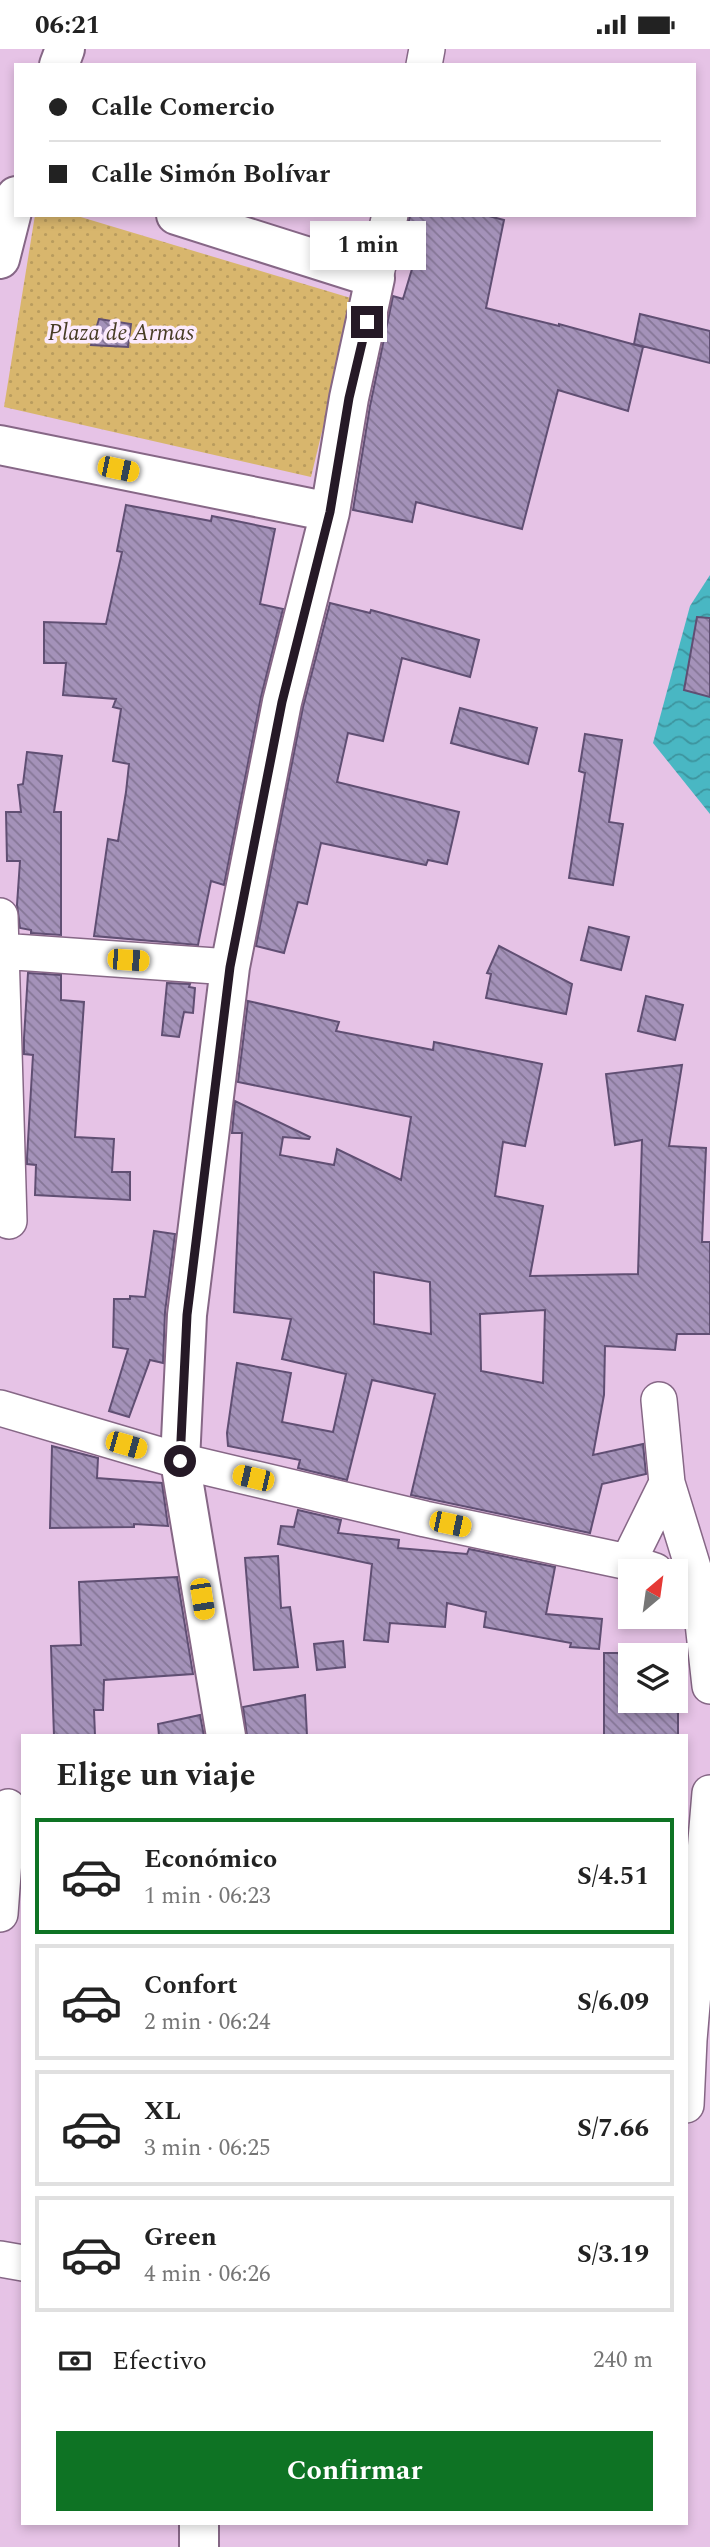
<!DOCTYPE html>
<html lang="es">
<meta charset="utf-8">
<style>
body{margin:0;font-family:Spectral,serif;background:#f6f6f6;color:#222;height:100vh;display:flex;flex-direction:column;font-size:26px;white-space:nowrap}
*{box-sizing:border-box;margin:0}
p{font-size:23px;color:#767676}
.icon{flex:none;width:38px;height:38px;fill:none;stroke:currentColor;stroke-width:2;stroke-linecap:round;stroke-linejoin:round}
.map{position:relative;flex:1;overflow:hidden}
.sheet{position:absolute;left:21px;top:1685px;width:667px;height:791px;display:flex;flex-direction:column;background:#fff;border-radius:0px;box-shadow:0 4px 10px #0003}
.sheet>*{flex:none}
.top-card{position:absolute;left:14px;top:14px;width:682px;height:154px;border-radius:0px;box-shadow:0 4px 10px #0003;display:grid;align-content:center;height:154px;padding:0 35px;background:#fff}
.needle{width:46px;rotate:29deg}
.controls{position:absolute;left:618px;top:1510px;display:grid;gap:14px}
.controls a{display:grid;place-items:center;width:70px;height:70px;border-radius:0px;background:#fff;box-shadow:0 4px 10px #0003;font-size:35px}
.end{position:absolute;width:32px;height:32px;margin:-16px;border:9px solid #251926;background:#fff;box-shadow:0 0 0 4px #fff}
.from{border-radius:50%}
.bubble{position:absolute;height:49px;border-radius:0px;background:#fff;box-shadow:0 4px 10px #0003;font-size:23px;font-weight:700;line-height:49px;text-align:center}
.car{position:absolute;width:21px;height:42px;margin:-21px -10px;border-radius:9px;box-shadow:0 0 5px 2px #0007;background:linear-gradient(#f5c518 24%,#345 0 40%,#f5c518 0 76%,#345 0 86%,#f5c518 0)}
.top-card b{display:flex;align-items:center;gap:24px;height:66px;font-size:26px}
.top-card b+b{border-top:2px solid #e0e0e0}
.top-card i{width:18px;height:18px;background:#222}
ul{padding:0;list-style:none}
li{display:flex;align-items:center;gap:21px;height:116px;margin:0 14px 10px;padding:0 21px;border:4px solid #e0e0e0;border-radius:0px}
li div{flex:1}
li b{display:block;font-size:26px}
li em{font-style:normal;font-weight:700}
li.on{border-color:#0e7324}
li>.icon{width:63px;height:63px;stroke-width:1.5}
h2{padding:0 35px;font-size:32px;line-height:84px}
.pay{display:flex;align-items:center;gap:18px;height:77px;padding:0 35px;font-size:26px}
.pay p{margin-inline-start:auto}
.cta{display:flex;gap:14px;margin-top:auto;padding:14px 35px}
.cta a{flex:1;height:80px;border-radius:0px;background:#0e7324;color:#fff;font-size:28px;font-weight:700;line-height:80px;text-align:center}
.status{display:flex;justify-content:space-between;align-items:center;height:49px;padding:0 35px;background:#fff;direction:ltr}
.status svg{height:19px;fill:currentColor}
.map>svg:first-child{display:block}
</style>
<div class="status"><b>06:21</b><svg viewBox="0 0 49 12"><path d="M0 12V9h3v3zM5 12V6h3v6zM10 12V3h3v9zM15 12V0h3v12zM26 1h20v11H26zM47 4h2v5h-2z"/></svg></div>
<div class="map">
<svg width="710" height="2498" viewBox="0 0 710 2498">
<defs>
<pattern id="green-dots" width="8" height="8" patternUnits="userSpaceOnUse" patternTransform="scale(1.75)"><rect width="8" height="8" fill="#d8b66d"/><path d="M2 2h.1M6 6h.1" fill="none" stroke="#b99c5e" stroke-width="1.8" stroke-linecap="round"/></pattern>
<pattern id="water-waves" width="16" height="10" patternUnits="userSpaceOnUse" patternTransform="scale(1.75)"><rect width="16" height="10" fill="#49b7c3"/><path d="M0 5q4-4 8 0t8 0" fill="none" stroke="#3d949e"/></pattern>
<pattern id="building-back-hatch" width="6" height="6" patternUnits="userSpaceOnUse" patternTransform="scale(1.75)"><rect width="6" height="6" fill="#a492b9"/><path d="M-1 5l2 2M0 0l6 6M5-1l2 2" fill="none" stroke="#857696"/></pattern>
</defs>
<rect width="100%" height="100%" fill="#e6c3e6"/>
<!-- green -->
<path fill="url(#green-dots)" d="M 35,166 L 74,166 L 354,250 L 311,428 L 4,358 Z"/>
<!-- water -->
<path fill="url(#water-waves)" d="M 710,526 L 710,765 L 653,694 L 690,557 Z"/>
<!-- building -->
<path fill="url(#building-back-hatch)" stroke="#604f73" stroke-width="2" fill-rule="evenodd" d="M 410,166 L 485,166 L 504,171 L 486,259 L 559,277 L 559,275 L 643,298 L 628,362 L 558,341 L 522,480 L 416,453 L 412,473 L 353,461 L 370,357 L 393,247 L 403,250 L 421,190 L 407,182 Z
M 640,265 L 710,282 L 710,314 L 634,295 Z
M 99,270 L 131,275 L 128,298 L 91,296 Z
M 126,456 L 211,472 L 212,467 L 275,480 L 260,555 L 283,560 L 261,648 L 224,836 L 211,832 L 198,896 L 94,887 L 108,790 L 118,792 L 126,743 L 129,715 L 113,712 L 121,660 L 113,658 L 116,650 L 63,646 L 66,614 L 44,614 L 44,573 L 106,575 L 122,503 L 117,502 Z
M 330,554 L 370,564 L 371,561 L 479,591 L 470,628 L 402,609 L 383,692 L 348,684 L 337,733 L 459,763 L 447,815 L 428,811 L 426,816 L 321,794 L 307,855 L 298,853 L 284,904 L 256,897 L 303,658 Z
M 697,568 L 710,569 L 710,648 L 684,641 Z
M 460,659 L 537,679 L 528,715 L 451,694 Z
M 585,685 L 622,691 L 609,773 L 623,775 L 613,836 L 569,829 L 585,724 L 579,722 Z
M 27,703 L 62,707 L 54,763 L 61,763 L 61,886 L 31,884 L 31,881 L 20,879 L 17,856 L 20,812 L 7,812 L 6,763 L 21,763 L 18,736 L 23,735 Z
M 589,878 L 629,888 L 621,921 L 581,911 Z
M 499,897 L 572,935 L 566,965 L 486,949 L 491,925 L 487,924 Z
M 28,924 L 61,926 L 61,951 L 84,953 L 75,1088 L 114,1090 L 112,1123 L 130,1123 L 130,1151 L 35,1146 L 36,1116 L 27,1115 L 27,1109 L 33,1006 L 24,1005 L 24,989 Z
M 167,934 L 190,935 L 189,938 L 195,939 L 193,964 L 184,963 L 179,988 L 162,986 Z
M 646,947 L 683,956 L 675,991 L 638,982 Z
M 248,952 L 339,973 L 336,982 L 433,1001 L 434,993 L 542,1015 L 525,1097 L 503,1093 L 495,1147 L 543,1157 L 530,1227 L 638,1225 L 642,1091 L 615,1096 L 606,1025 L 682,1016 L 669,1097 L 706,1099 L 702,1193 L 710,1193 L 710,1285 L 677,1285 L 675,1301 L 605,1297 L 604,1346 L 593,1406 L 643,1395 L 646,1425 L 602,1435 L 590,1484 L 411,1446 L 435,1345 L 372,1331 L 347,1431 L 298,1419 L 300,1411 L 228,1397 L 227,1384 L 237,1314 L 291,1324 L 282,1373 L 333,1383 L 346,1325 L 282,1310 L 291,1270 L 234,1263 L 242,1084 L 232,1084 L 235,1052 L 310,1088 L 309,1090 L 283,1088 L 280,1106 L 334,1116 L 337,1100 L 401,1131 L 411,1068 L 238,1033 ZM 374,1223 L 430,1233 L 431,1285 L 374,1275 ZM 545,1261 L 543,1334 L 481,1322 L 480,1265 Z
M 154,1182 L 175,1185 L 165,1263 L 163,1314 L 150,1311 L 129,1368 L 109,1362 L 128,1300 L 113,1298 L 114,1250 L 130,1250 L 130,1247 L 145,1248 Z
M 52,1397 L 98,1409 L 97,1429 L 162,1434 L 168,1477 L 134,1475 L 134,1478 L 50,1479 Z
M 298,1461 L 341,1471 L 338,1484 L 399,1491 L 398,1499 L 467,1505 L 469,1500 L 555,1518 L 546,1565 L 602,1570 L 599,1600 L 570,1598 L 571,1594 L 484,1578 L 486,1563 L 447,1554 L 445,1578 L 390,1574 L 388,1593 L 364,1591 L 372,1515 L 278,1495 L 281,1477 L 294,1478 Z
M 278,1507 L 281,1559 L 290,1558 L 298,1618 L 254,1621 L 245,1509 Z
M 177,1528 L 193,1625 L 104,1631 L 103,1661 L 94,1661 L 95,1687 L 54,1687 L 51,1597 L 81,1596 L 79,1533 Z
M 343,1592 L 345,1618 L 317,1621 L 314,1595 Z
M 604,1604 L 667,1604 L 667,1606 L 630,1606 L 630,1652 L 676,1652 L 676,1634 L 678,1635 L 678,1687 L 604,1687 Z
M 305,1646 L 307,1687 L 247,1687 L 243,1658 Z
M 200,1666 L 204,1687 L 159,1687 L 158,1675 Z"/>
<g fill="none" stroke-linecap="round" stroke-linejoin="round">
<defs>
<path id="street" d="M 424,16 L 427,0
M 375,229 L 390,166
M 0,867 L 9,1172
M 0,902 L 230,918
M 659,1351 L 667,1434 L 699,1538 L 710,1637
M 0,1359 L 180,1412 L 425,1470 L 628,1513 L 655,1522
M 628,1513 L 667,1434
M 0,1865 L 8,1758
M 686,2056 L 689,1991 L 710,1744
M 0,2210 L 23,2214"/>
<path id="secondary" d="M 59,16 L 65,0
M 176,166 L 375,229 L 349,349 L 330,463 L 282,653 L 230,918 L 187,1266 L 180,1412 L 226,1687
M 0,210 L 16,147
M 0,396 L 330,463
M 199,2498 L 199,2474"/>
</defs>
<!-- street casing -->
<use href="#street" stroke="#866786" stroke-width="38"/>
<!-- secondary casing -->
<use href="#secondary" stroke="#866786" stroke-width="42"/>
<!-- street -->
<use href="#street" stroke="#fff" stroke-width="35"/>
<!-- secondary -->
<use href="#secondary" stroke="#fff" stroke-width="38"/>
</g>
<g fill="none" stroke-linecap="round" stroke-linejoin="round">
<!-- route -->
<path stroke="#251926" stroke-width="9" d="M 180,1412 L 187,1266 L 230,918 L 282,653 L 330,463 L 349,349 L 367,273"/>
</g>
<g text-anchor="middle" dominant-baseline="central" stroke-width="7" stroke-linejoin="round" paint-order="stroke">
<!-- park labels -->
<g font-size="23" font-style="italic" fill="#483d26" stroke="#fcebfd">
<text x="121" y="284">Plaza de Armas</text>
</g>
</g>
</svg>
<div class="controls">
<a><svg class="needle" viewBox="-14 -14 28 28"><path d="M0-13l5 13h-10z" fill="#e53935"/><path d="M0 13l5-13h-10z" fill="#767676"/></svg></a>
<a><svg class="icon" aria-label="layers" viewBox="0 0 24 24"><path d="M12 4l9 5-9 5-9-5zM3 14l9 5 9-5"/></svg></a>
</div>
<i class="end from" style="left:180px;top:1412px"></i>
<i class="end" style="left:367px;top:273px"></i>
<div class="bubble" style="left:310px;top:172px;width:116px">1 min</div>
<i class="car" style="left:118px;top:420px;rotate:102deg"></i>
<i class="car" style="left:128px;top:911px;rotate:94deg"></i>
<i class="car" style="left:126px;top:1396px;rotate:106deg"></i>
<i class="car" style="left:253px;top:1429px;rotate:283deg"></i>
<i class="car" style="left:450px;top:1475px;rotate:102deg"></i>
<i class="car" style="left:202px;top:1550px;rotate:171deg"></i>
<div class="top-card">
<b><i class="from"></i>Calle Comercio</b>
<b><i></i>Calle Simón Bolívar</b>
</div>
<section class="sheet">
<h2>Elige un viaje</h2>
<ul>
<li class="on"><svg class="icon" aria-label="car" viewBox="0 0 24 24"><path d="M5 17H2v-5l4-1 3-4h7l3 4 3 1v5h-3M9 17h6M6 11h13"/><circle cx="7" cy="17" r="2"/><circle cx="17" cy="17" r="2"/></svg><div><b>Económico</b><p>1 min · 06:23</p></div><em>S/4.51</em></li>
<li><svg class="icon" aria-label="car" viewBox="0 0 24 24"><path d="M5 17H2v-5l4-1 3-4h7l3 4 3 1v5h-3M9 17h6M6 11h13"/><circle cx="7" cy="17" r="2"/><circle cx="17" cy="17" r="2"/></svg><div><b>Confort</b><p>2 min · 06:24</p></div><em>S/6.09</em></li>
<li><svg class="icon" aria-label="car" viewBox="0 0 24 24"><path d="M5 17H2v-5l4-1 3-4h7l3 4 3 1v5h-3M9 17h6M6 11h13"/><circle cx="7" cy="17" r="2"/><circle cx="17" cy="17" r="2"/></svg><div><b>XL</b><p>3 min · 06:25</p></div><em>S/7.66</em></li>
<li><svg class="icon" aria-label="car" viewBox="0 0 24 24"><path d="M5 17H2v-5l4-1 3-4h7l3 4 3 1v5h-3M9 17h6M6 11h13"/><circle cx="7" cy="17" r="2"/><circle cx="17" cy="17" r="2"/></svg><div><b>Green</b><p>4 min · 06:26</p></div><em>S/3.19</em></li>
</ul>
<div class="pay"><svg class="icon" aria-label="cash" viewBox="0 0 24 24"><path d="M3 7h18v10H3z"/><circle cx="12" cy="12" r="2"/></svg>Efectivo<p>240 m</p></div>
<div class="cta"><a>Confirmar</a></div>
</section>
</div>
